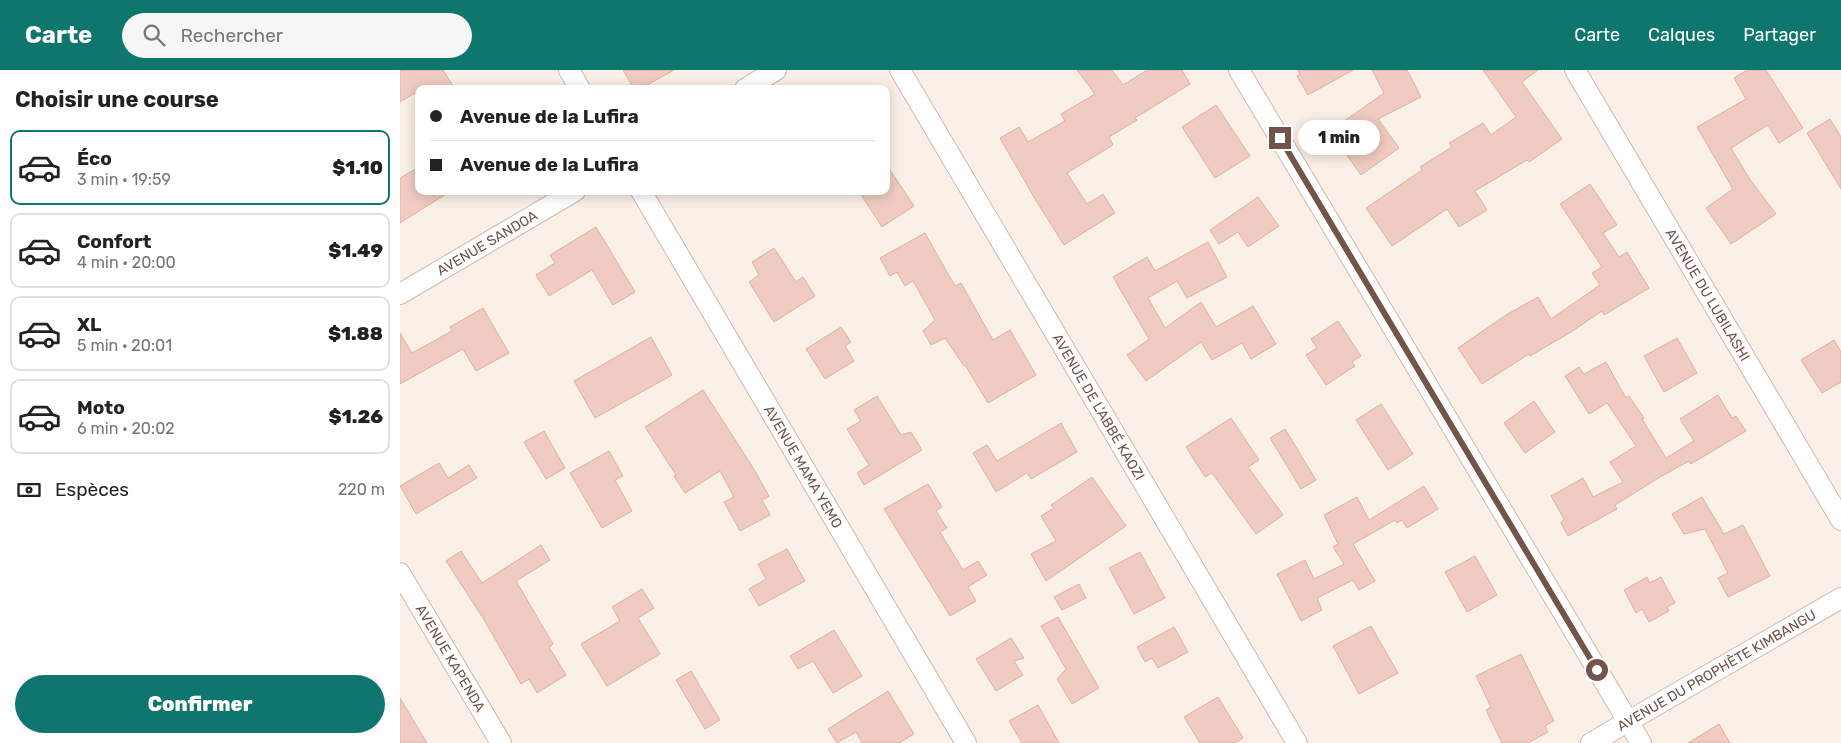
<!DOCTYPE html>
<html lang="fr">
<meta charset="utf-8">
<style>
body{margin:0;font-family:Rubik,sans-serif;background:#f6f6f6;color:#222;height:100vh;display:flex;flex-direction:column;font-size:19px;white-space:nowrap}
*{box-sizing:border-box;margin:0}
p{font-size:16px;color:#767676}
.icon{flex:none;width:28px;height:28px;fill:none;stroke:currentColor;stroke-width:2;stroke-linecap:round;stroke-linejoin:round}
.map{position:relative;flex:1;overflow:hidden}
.details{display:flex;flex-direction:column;background:#fff;width:400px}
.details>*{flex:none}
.banner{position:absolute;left:15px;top:15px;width:475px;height:110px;border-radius:10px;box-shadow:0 2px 12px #0003;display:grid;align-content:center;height:110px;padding:0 15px;background:#fff}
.end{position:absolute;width:22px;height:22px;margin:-11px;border:6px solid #73544d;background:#fff;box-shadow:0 0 0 2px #fff}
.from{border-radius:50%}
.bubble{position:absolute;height:35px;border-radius:18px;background:#fff;box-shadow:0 2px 12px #0003;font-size:16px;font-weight:800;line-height:35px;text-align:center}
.banner b{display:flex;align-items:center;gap:18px;height:48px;font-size:19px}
.banner b+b{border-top:1px solid #e0e0e0}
.banner i{width:12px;height:12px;background:#222}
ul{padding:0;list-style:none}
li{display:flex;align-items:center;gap:15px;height:75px;margin:0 10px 8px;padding:0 5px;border:2px solid #e0e0e0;border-radius:10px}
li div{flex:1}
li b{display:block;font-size:19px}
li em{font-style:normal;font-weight:800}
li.current{border-color:#0f766e}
li>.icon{width:45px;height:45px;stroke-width:1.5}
h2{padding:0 15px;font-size:22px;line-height:60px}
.pay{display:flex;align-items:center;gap:12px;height:55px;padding:0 15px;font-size:19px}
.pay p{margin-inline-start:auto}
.primary-button{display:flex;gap:10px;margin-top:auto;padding:10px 15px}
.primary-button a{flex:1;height:58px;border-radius:30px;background:#0f766e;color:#fff;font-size:20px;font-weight:800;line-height:58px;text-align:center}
header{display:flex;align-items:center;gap:30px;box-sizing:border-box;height:70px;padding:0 25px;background:#0f766e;color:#fff}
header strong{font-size:24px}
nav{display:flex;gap:28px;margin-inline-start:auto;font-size:18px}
.search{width:350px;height:45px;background:#f6f6f6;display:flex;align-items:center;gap:12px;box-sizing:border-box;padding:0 18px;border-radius:28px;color:#767676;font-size:19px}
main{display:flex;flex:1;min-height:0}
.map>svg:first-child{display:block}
</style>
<header>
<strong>Carte</strong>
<div class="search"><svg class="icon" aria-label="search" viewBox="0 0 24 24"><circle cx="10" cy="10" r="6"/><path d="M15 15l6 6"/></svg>Rechercher</div>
<nav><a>Carte</a><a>Calques</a><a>Partager</a></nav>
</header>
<main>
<section class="details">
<h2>Choisir une course</h2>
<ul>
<li class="current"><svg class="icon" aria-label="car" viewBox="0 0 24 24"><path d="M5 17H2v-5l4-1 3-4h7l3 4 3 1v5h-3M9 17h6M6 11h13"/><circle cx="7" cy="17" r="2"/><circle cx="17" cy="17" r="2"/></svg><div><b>Éco</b><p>3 min · 19:59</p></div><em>$1.10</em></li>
<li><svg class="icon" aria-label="car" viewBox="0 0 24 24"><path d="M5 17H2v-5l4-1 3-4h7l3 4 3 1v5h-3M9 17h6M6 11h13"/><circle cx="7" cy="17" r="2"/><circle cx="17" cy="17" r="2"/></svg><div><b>Confort</b><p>4 min · 20:00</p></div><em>$1.49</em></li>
<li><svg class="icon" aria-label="car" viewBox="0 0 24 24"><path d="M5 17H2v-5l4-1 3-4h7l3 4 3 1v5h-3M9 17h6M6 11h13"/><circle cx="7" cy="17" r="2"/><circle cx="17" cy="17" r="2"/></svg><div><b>XL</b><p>5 min · 20:01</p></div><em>$1.88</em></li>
<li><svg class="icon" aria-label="car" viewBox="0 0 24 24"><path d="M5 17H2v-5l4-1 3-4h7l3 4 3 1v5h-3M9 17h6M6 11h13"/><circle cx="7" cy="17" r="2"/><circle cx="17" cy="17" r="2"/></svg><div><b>Moto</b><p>6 min · 20:02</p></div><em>$1.26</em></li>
</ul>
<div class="pay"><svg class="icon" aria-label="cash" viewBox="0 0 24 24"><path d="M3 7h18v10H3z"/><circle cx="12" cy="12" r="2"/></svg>Espèces<p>220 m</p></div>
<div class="primary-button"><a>Confirmer</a></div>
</section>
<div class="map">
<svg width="1441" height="673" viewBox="0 0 1441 673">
<rect width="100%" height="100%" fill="#fbf0e7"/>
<!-- building -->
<path fill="#efcbc1" stroke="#e0b0a2" d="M 0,0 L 43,0 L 55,19 L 19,19 L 19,21 L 0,32 Z
M 223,0 L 274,0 L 240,19 L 234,19 Z
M 677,0 L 712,0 L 723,15 L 747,0 L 782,0 L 790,14 L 735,48 L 737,50 L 709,67 L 713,75 L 667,103 L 687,134 L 703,124 L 715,143 L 664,175 L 635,129 L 600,68 L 619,57 L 628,72 L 665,51 L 661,44 L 695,24 Z
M 898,0 L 953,0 L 908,25 L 897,6 L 900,5 Z
M 972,0 L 1007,0 L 1021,27 L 978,49 L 999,78 L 961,105 L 930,61 L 984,23 Z
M 1083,0 L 1138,0 L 1122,12 L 1162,69 L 1129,92 L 1127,90 L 1075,121 L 1087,140 L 1059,157 L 1047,139 L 992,176 L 966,138 L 1022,100 L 1020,97 L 1052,77 L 1049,73 L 1083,53 L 1091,65 L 1116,47 Z
M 1347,0 L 1366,0 L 1403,58 L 1379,73 L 1368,55 L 1331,78 L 1349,108 L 1376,144 L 1331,174 L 1306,138 L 1333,119 L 1297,57 L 1346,29 L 1334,8 Z
M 816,35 L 850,86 L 815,108 L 782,57 Z
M 1430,49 L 1441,67 L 1441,119 L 1407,63 Z
M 486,94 L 514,136 L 482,157 L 462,126 L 470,121 L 486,121 Z
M 19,97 L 19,121 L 51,121 L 0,153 L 0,108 Z
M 1190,114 L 1217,155 L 1203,163 L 1219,187 L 1227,182 L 1249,218 L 1204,245 L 1202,241 L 1171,262 L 1130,286 L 1129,284 L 1082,314 L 1058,278 L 1106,245 L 1138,227 L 1151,249 L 1200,215 L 1192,203 L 1202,197 L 1160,134 Z
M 858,127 L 879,156 L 848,177 L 838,162 L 819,174 L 810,160 Z
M 196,157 L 235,222 L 213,235 L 192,200 L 149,226 L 136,205 L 155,193 L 150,185 Z
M 525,163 L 555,216 L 561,213 L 593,270 L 610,260 L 636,305 L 588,333 L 565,295 L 564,296 L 545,268 L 531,275 L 523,261 L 535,250 L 513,211 L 505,216 L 497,202 L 490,206 L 480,188 Z
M 808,172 L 827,207 L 787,228 L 777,211 L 748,228 L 765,258 L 801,232 L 816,257 L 853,236 L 876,274 L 851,289 L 842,273 L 812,290 L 801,272 L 746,311 L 727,285 L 749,269 L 713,207 L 747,187 L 755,201 Z
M 374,178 L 396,212 L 403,207 L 415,226 L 374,252 L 349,212 L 359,205 L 352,192 Z
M 83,238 L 109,283 L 76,301 L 63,279 L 0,314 L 0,263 L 12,283 L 52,261 L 50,257 Z
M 938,251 L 961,286 L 952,292 L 955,296 L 926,315 L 906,285 L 917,278 L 911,269 Z
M 441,257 L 451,272 L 445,276 L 454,291 L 425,309 L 406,279 Z
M 251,267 L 272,305 L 195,348 L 174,311 Z
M 1277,268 L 1297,303 L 1264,322 L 1244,286 Z
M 1434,270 L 1441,282 L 1441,312 L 1422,323 L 1401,290 Z
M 1206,292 L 1226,328 L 1229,326 L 1244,348 L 1242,349 L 1266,388 L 1294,371 L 1280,349 L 1318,325 L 1332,348 L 1336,346 L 1346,361 L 1291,394 L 1289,391 L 1260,407 L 1215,435 L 1217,439 L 1168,466 L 1161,453 L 1164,449 L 1151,426 L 1183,408 L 1193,427 L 1223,412 L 1210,392 L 1236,376 L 1207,333 L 1189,344 L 1165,306 L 1179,297 L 1184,304 Z
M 303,320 L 352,396 L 369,426 L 362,430 L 370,445 L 340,461 L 324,432 L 334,427 L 320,401 L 285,423 L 274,406 L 276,405 L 245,357 Z
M 477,326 L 501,365 L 511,362 L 522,380 L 464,415 L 457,403 L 469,395 L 447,359 L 461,351 L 454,340 Z
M 1134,331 L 1155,362 L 1125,383 L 1104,353 Z
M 981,334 L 1013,384 L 988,400 L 956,350 Z
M 831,348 L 859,390 L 848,397 L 883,445 L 856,464 L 812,403 L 805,407 L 786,377 Z
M 661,353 L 677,382 L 631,409 L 627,403 L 596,422 L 573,383 L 587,375 L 597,391 Z
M 885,359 L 916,410 L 901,419 L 870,368 Z
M 144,361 L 165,398 L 146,409 L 124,372 Z
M 209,381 L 223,406 L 215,410 L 232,441 L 202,458 L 170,403 Z
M 39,393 L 48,408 L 69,395 L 77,408 L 16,444 L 0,416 Z
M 692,407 L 726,456 L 646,511 L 631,484 L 656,471 L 641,446 L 654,438 L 651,435 Z
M 528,414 L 542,437 L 536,441 L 547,458 L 540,462 L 563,500 L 578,491 L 587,505 L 568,517 L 576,531 L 550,546 L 484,439 Z
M 1024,416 L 1038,439 L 1007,458 L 1002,450 L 997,453 L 995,450 L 953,474 L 975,511 L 959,520 L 953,510 L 917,528 L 922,540 L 901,551 L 877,504 L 905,490 L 914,509 L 944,494 L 933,477 L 938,474 L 924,445 L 957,427 L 969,450 Z
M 1302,427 L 1324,464 L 1343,455 L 1370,506 L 1328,527 L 1318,508 L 1328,503 L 1305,459 L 1284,464 L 1272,444 Z
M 141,475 L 150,490 L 116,511 L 153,574 L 149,577 L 166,605 L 137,623 L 129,609 L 121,614 L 83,548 L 46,491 L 61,481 L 82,513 Z
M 387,479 L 405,511 L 359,536 L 349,519 L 366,509 L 358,494 Z
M 740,482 L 765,528 L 734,544 L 709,498 Z
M 1075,486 L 1097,525 L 1067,542 L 1045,502 Z
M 1247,507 L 1250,513 L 1261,507 L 1275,533 L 1267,537 L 1269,541 L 1249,552 L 1242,539 L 1236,543 L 1224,520 Z
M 679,514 L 686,528 L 662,540 L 654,527 Z
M 242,519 L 254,538 L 238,548 L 260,584 L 207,616 L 181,574 L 220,551 L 212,537 Z
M 658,547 L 699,618 L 672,634 L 657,609 L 666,599 L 641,556 Z
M 971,556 L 998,603 L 959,624 L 933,576 Z
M 774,557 L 788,582 L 758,598 L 752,588 L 745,592 L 737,577 Z
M 434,560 L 462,606 L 433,623 L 413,591 L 398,599 L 390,586 Z
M 611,568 L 624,588 L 614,591 L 623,605 L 596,621 L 576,589 Z
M 1121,584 L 1154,651 L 1145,656 L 1148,662 L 1128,673 L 1102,673 L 1086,640 L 1091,637 L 1076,606 Z
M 291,601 L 320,650 L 305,659 L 276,610 Z
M 488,621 L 514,664 L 499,673 L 462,673 L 456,662 L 437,673 L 428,659 Z
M 818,627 L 843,668 L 835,673 L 800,673 L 784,647 Z
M 0,628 L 27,673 L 0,673 Z
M 638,635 L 659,673 L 622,673 L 609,651 Z
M 1319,654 L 1330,673 L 1288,673 Z"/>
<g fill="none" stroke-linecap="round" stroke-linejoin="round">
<defs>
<g id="minor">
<path d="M 169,0 L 180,19"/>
<path id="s1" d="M 500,0 L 897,673"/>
<path d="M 839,0 L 1241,673"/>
<path id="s2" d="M 1175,0 L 1441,450"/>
<path d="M 345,19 L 376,0"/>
<path id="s3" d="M 241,121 L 566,673"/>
<path id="s4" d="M 0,224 L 175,121"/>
<path id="s5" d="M 0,503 L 101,673"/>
<path id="s6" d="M 1191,673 L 1441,528"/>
</g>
</defs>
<!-- minor casing -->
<use href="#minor" stroke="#ceb9b1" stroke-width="22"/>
<!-- minor -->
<use href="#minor" stroke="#fff" stroke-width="20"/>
</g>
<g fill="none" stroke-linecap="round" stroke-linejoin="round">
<!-- route -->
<path stroke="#73544d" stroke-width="6" d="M 880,68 L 1197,600"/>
</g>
<g text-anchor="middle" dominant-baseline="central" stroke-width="4" stroke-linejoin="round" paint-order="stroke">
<!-- street labels -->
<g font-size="14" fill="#73544d" stroke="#fef5ee">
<text stroke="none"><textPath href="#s4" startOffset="101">AVENUE SANDOA</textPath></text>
<text stroke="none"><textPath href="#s2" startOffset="261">AVENUE DU LUBILASHI</textPath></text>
<text stroke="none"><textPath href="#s1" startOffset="391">AVENUE DE L'ABBÉ KAOZI</textPath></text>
<text stroke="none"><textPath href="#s3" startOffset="320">AVENUE MAMA YEMO</textPath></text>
<text stroke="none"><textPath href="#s5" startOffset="99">AVENUE KAPENDA</textPath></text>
<text stroke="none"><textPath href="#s6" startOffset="145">AVENUE DU PROPHÈTE KIMBANGU</textPath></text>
</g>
</g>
</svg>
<i class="end from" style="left:1197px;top:600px"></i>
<i class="end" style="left:880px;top:68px"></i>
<div class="bubble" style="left:898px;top:50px;width:82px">1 min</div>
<div class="banner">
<b><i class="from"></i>Avenue de la Lufira</b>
<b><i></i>Avenue de la Lufira</b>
</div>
</div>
</main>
